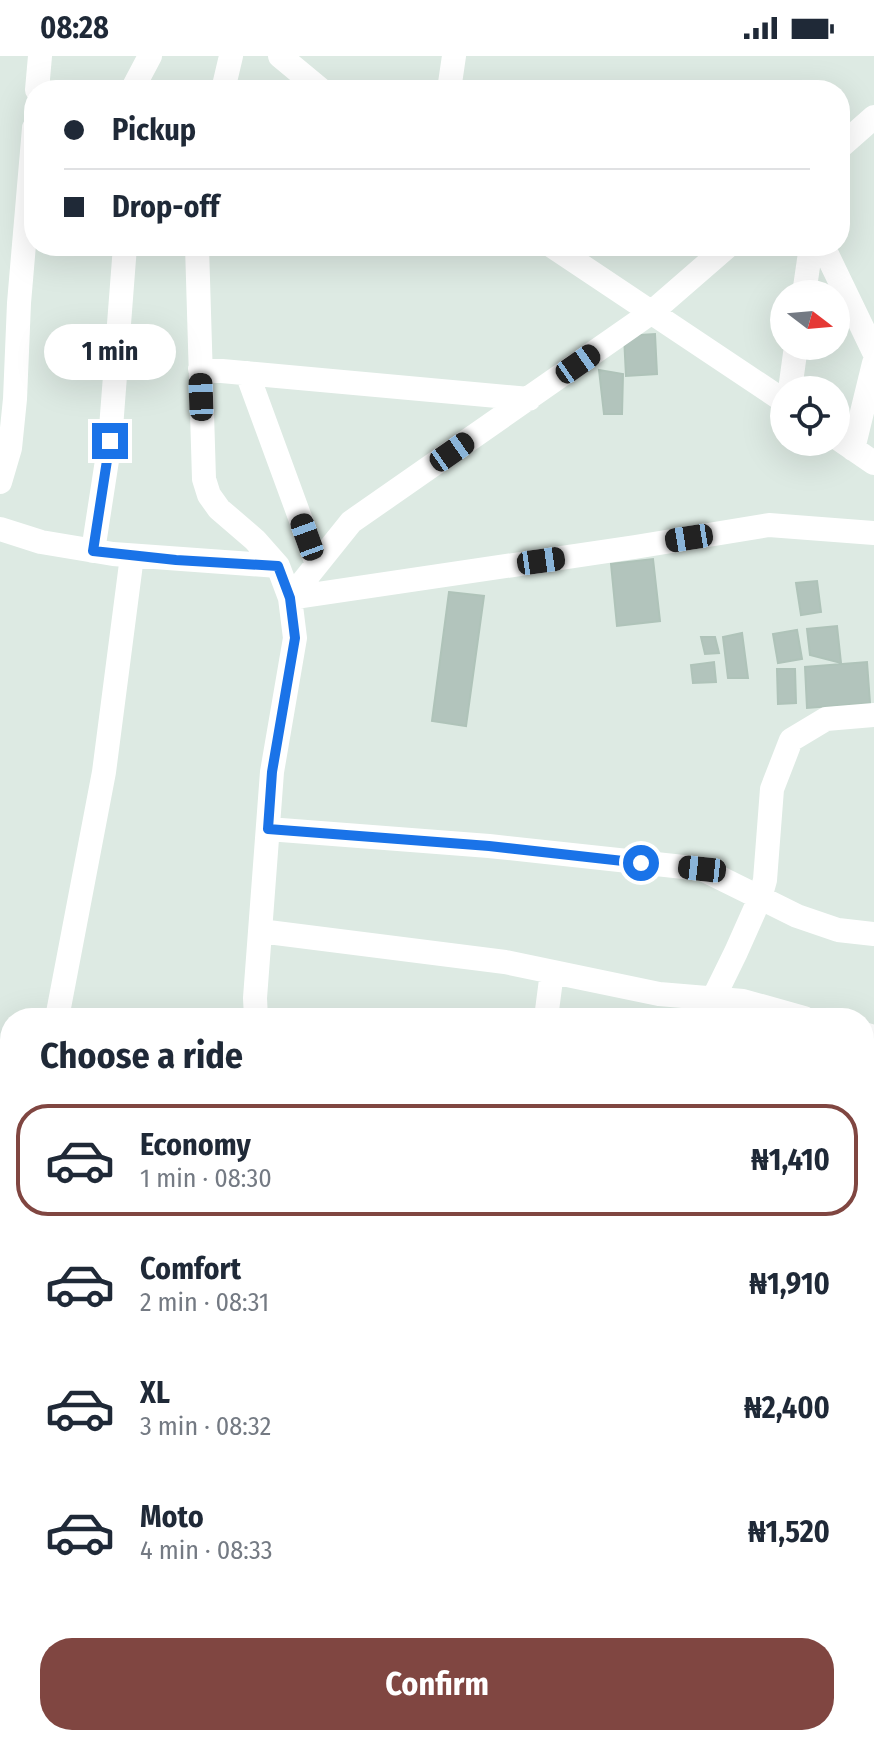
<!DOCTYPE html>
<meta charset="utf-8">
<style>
body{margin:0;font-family:"Fira Sans Condensed",sans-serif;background:#f2f2f3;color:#1f2937;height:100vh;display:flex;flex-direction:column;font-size:30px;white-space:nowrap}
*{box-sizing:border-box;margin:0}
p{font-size:26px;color:#747a83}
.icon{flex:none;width:44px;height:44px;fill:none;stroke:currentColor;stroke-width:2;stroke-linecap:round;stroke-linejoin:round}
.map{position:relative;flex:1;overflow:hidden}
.panel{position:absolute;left:0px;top:952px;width:874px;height:738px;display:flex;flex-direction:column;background:#fff;border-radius:32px 32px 0 0;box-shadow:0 8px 32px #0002}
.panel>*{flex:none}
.top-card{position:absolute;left:24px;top:24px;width:826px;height:176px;border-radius:32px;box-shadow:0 8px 32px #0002;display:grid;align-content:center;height:176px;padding:0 40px;background:#fff}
.needle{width:52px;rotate:106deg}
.buttons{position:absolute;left:770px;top:224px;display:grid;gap:16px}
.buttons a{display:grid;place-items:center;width:80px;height:80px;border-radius:50%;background:#fff;box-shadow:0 8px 32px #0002;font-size:40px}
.end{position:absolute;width:36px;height:36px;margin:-18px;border:10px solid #1a73e8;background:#fff;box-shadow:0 0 0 4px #fff}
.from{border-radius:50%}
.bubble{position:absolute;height:56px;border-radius:28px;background:#fff;box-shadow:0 8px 32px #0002;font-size:26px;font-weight:700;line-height:56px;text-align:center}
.car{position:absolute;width:24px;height:48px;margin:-24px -12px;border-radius:10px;box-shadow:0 0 6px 2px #0007;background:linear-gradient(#222 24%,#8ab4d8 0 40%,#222 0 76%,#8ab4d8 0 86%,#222 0)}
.top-card b{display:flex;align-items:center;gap:28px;height:76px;font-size:30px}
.top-card b+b{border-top:2px solid #e0e1e3}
.top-card i{width:20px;height:20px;background:#1f2937}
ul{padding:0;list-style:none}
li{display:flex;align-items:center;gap:24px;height:112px;margin:0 16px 12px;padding:0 24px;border:4px solid transparent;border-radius:32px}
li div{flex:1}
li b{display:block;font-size:30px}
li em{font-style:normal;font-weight:700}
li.active{border-color:#804641}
li>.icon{width:72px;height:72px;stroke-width:1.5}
h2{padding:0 40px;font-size:36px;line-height:96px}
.button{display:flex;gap:16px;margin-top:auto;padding:16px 40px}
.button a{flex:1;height:92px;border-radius:32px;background:#804641;color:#fff;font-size:32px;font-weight:700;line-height:92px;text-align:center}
.status{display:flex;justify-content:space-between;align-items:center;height:56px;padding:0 40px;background:#fff;direction:ltr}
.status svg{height:22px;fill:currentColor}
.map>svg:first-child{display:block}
</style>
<div class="status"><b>08:28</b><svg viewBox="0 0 49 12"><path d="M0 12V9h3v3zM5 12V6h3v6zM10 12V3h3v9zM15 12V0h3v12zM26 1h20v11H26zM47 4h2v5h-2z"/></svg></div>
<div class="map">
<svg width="874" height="1689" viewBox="0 0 874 1689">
<rect width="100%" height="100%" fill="#ddeae3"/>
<!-- building -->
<path fill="#b2c4bc" stroke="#afc3b9" stroke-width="2" d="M 655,278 L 657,318 L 626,320 L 624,280 Z
M 599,314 L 623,318 L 622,358 L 604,358 Z
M 653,503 L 660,565 L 617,570 L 611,508 Z
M 817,525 L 821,556 L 801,559 L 796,527 Z
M 449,536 L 484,540 L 466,670 L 432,665 Z
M 837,570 L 841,607 L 810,599 L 807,573 Z
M 797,574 L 802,603 L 778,607 L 773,578 Z
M 742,577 L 748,622 L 728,622 L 723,581 Z
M 701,581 L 715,581 L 719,597 L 705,598 Z
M 714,606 L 716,626 L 693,627 L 691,609 Z
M 867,606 L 870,647 L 807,652 L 805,611 Z
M 777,613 L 795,613 L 796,647 L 778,648 Z"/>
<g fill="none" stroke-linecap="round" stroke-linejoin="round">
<!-- minor -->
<path stroke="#fff" stroke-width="24" d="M 280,0 L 321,34
M 37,34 L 40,0
M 132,34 L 150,0
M 223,34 L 231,0
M 449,34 L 454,0
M 840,91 L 874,61
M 197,190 L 204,423 L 209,439 L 219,453 L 255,484 L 278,510 L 290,542 L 295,582 L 272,716 L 255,942 L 256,962
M 552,190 L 784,345
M 823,190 L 874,296
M 804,238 L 811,190
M 200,313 L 529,343
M 247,317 L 317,508
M 790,334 L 796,290
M 836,381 L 874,407
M 853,393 L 874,307
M 0,426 L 10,392 L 15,343 L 19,247 L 34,72
M 0,473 L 41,486 L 113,498 L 278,510
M 93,495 L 110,385 L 125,190
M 290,542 L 635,491 L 769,469 L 874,477
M 290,542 L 351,466 L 652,256 L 728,190
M 268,773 L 489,790 L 702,813 L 797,860 L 838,874 L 874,878
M 260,875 L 505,906 L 659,938 L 743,945 L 804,962
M 713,943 L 736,896 L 760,842 L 765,824 L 772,733 L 791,684 L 826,663 L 874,659
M 57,962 L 104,716 L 132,500
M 546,962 L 552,916
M 864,978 L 874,981
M 0,1076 L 10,1081
M 864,1282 L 874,1283
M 0,1402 L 10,1404
M 864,1550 L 874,1551
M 318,1680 L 319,1689
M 72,1689 L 72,1680
M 223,1689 L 225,1680
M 664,1689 L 666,1680
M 798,1689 L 802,1680"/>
</g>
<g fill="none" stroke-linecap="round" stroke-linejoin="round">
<!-- route -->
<path stroke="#1a73e8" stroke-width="10" d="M 110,385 L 93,495 L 176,504 L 278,510 L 290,542 L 295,582 L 272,716 L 268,773 L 489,790 L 641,807"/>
</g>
</svg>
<div class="buttons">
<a><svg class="needle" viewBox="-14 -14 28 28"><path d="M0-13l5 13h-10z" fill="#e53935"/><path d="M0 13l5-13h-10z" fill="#747a83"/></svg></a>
<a><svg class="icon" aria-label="locate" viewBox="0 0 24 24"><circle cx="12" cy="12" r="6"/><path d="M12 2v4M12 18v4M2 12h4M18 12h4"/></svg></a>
</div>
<i class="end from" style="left:641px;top:807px"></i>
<i class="end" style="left:110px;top:385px"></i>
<div class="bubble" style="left:44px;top:268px;width:132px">1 min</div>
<i class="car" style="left:578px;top:308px;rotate:55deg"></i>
<i class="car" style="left:201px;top:341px;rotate:358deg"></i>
<i class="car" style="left:452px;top:396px;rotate:55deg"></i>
<i class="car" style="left:307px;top:481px;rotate:340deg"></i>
<i class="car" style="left:689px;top:482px;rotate:261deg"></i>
<i class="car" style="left:541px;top:505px;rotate:82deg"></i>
<i class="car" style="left:702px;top:813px;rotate:276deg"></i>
<div class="top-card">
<b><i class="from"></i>Pickup</b>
<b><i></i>Drop-off</b>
</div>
<section class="panel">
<h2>Choose a ride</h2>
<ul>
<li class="active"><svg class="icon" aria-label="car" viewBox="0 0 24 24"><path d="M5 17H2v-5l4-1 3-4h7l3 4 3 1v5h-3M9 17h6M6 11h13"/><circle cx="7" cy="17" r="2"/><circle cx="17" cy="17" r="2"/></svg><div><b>Economy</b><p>1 min · 08:30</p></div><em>₦1,410</em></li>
<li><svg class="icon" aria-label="car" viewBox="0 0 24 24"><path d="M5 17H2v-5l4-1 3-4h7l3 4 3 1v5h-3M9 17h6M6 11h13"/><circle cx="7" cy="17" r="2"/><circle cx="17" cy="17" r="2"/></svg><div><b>Comfort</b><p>2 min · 08:31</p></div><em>₦1,910</em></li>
<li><svg class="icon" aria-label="car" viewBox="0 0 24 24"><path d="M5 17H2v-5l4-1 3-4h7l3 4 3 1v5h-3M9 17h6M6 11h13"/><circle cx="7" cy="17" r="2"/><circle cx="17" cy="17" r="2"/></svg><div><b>XL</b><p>3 min · 08:32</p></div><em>₦2,400</em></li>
<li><svg class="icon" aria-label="car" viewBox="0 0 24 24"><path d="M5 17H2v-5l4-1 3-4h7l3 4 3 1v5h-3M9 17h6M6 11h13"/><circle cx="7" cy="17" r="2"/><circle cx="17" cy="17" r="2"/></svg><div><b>Moto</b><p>4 min · 08:33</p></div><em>₦1,520</em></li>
</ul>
<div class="button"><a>Confirm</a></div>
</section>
</div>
